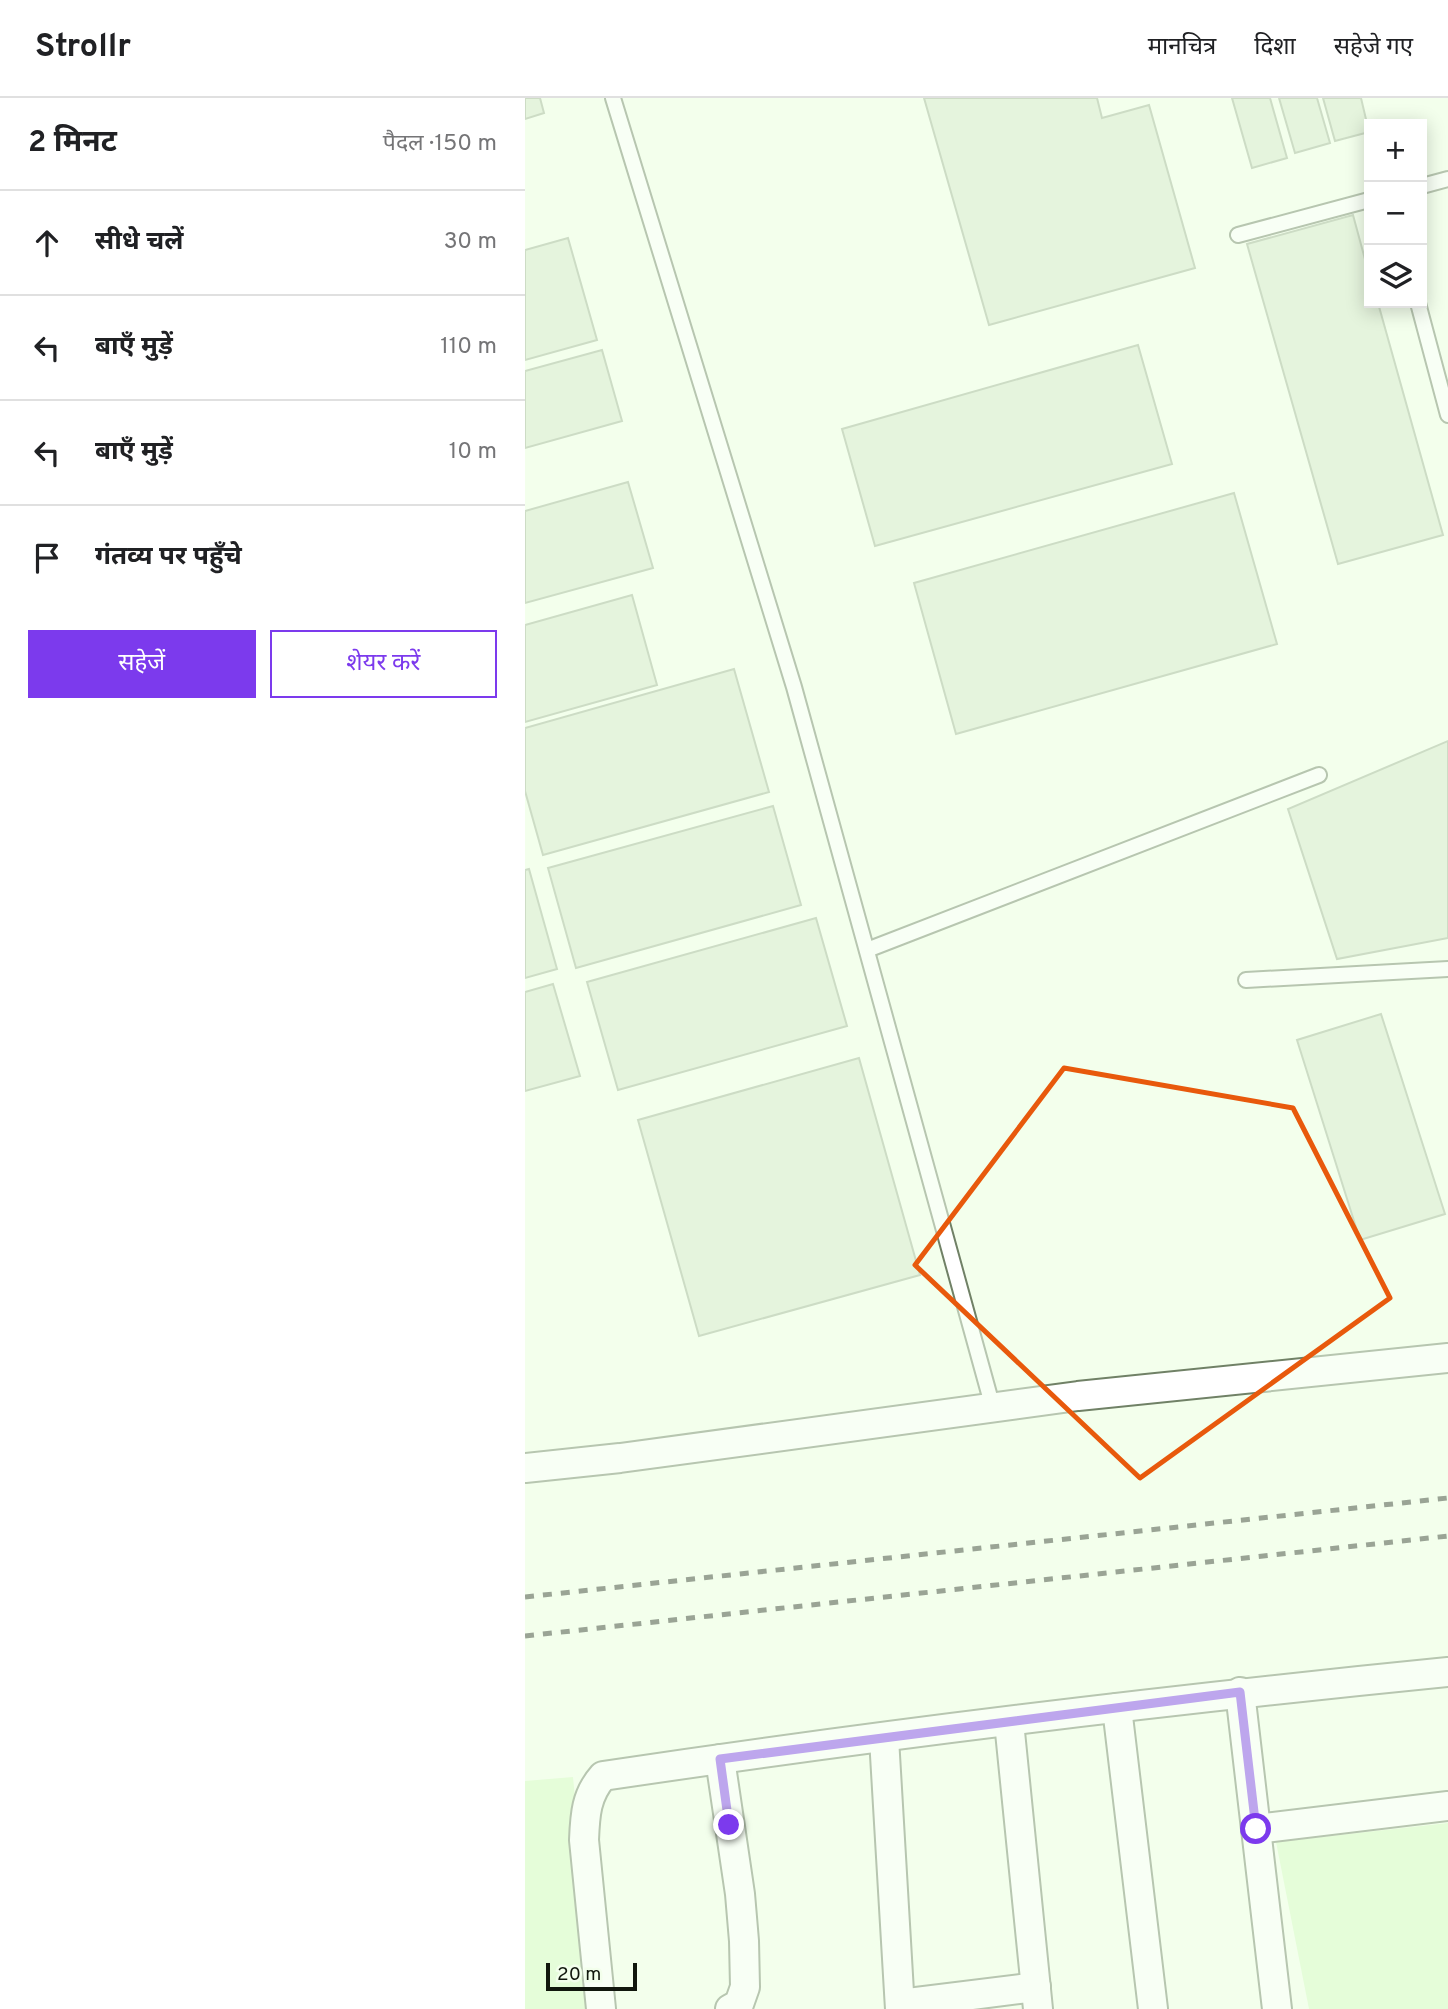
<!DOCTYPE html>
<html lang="hi">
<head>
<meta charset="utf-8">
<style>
	body { margin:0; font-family:Overpass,"Noto Sans Devanagari",sans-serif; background:#f2f2f2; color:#202124 }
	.controls { position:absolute; right:21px; top:21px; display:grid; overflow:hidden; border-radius:0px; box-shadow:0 4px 18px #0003 }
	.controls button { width:63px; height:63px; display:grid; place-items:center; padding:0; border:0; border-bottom:2px solid #e0e0e0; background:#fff; color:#202124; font:35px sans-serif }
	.scale { position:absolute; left:21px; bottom:18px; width:91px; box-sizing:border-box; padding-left:7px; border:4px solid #11170d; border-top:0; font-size:19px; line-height:24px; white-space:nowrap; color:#11170d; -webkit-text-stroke:5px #f3ffec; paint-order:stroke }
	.stop { position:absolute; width:21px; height:21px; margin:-16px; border:5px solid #7c3aed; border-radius:50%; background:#fff }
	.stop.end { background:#7c3aed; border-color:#fff; box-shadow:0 2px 7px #0008 }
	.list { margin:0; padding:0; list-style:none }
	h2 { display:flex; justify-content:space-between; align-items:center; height:91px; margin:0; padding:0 28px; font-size:30px }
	h2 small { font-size:23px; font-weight:400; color:#757577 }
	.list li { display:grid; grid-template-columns:46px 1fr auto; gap:21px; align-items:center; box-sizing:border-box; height:105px; padding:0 28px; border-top:2px solid #e0e0e0 }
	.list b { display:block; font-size:26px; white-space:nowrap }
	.list em { font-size:23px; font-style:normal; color:#757577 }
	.actions { display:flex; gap:14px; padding:21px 28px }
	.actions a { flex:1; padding:16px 0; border:2px solid #7c3aed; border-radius:0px; text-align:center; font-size:24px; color:#7c3aed }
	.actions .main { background:#7c3aed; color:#fff }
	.icon { flex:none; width:38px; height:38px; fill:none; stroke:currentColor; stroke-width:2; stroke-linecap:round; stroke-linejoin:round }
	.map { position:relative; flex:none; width:923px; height:1911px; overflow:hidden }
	header { display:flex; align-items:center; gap:42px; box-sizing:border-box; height:98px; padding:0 35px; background:#fff; border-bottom:2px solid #e0e0e0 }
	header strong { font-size:33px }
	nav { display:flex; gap:38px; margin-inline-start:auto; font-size:24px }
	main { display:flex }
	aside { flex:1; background:#fff }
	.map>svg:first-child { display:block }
</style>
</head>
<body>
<header>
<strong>Strollr</strong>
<nav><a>मानचित्र</a><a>दिशा</a><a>सहेजे गए</a></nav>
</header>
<main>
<aside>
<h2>2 मिनट<small>पैदल · 150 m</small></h2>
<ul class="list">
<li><svg class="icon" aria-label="ahead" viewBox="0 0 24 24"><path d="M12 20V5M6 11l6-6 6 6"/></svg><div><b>सीधे चलें</b></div><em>30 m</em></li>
<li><svg class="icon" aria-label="left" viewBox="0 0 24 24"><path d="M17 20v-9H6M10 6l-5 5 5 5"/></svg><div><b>बाएँ मुड़ें</b></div><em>110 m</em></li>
<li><svg class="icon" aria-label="left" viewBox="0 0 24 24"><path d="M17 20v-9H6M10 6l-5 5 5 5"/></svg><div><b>बाएँ मुड़ें</b></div><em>10 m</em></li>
<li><svg class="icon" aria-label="arrive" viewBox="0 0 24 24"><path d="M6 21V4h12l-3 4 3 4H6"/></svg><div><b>गंतव्य पर पहुँचे</b></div></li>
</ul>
<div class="actions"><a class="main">सहेजें</a><a>शेयर करें</a></div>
</aside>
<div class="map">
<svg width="923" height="1911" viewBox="0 0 923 1911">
	<rect width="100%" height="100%" fill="#f3ffec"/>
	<g fill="#d6fac1">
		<polygon points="48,1679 70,1911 0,1911 0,1683"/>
		<polygon points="923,1725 923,1911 784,1911 751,1744"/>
	</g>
	<g fill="#d4e7ca" stroke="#9fb295" stroke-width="2">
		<polygon points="0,0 15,0 19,15 0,21"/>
		<polygon points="399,0 572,0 577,20 624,7 670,170 464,227"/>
		<polygon points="707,0 745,0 762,60 727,70"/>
		<polygon points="754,0 792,0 805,45 770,55"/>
		<polygon points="798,0 836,0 844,34 810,43"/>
		<polygon points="828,117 844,176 844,205 853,205 918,437 813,466 722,146"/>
		<polygon points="43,140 72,242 0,262 0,152"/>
		<polygon points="613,247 647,366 350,448 317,331"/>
		<polygon points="77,252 97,323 0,350 0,273"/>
		<polygon points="103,384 128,470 0,505 0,413"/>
		<polygon points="709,395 752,546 431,636 389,485"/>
		<polygon points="107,497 132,587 0,624 0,527"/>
		<polygon points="209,571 244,694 18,757 0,693 0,630"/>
		<polygon points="923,643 923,840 812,861 763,711"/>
		<polygon points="248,708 276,807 51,870 23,770"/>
		<polygon points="4,771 32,871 0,880 0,772"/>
		<polygon points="291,820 322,928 93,992 62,884"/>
		<polygon points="28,886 55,978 0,993 0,894"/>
		<polygon points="856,916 920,1116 835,1142 772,942"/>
		<polygon points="334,960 395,1177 174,1238 113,1022"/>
	</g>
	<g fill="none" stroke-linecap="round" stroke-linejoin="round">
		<defs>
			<g id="service">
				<polyline points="88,0 269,589 468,1310"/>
				<polyline points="897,88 923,81"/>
				<polyline points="713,137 844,102"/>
				<polyline points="893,205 923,317"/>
				<polyline points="342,852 794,677"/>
				<polyline points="721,882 923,871"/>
			</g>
			<g id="minor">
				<polyline points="0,1370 95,1360 553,1298 923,1260"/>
				<polyline points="715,1594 752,1911"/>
				<polyline points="592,1610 628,1911"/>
				<polyline points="484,1624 513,1911"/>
				<polyline points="359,1640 375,1911"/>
				<polyline points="195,1661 215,1796 219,1843 220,1889 214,1906 205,1911"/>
				<polyline points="731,1731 923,1708"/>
				<polyline points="375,1906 511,1889"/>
				<path d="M 76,1911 L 59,1742 C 60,1717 61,1697 78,1678 C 359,1636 641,1602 923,1574"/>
			</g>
		</defs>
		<use href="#service" stroke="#708166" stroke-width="18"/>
		<use href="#minor" stroke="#708166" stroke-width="32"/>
		<use href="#service" stroke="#fff" stroke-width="14"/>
		<use href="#minor" stroke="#fff" stroke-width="28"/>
		<g stroke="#30372c" stroke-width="5" stroke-dasharray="9 9" stroke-linecap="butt">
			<polyline points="0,1499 923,1400"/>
			<polyline points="0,1538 923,1438"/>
		</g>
	</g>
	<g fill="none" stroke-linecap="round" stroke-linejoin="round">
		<polyline stroke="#7c3aed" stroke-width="9" points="204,1727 195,1661 715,1594 731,1731"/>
	</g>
	<path d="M0 0H923V1911H0ZM 539,970 L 768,1010 L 865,1200 L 615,1380 L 390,1167 Z" fill="#f3ffec" fill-opacity=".55" fill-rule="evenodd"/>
	<path fill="none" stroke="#e8590c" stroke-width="5" stroke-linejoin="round" d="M 539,970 L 768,1010 L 865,1200 L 615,1380 L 390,1167 Z"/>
</svg>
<div class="controls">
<button>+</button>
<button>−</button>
<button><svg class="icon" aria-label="layers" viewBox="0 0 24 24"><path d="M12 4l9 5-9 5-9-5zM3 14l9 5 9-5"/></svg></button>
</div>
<div class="scale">20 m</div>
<div class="stop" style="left:731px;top:1731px"></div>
<div class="stop end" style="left:204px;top:1727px"></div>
</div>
</main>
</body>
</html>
